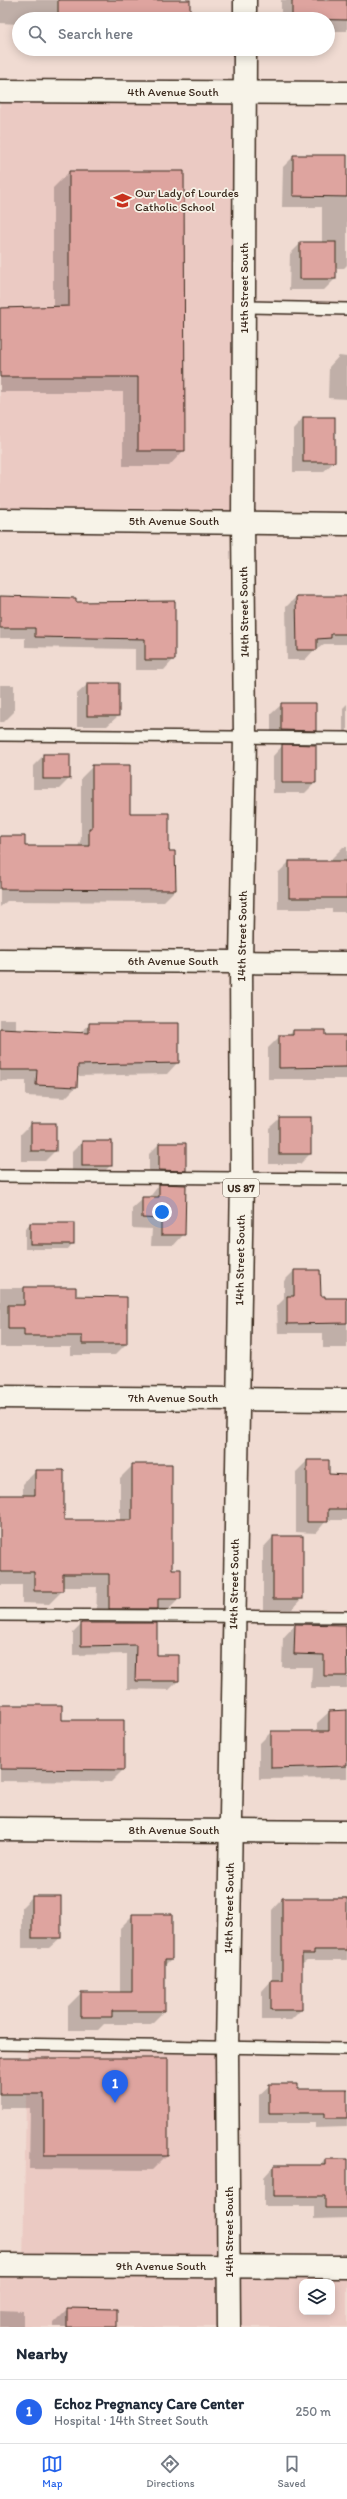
<!DOCTYPE html>
<html lang="en">
<head>
<meta charset="utf-8">
<style>
	body { margin:0; font-family:Itim,sans-serif; background:#f6f6f7; color:#1f2937 }
	.controls { position:absolute; right:12px; bottom:12px; display:grid; overflow:hidden; border-radius:8px; box-shadow:0 2px 10px #0003 }
	.controls button { width:36px; height:36px; display:grid; place-items:center; padding:0; border:0; border-bottom:1px solid #e0e1e3; background:#fff; color:#1f2937; font:20px sans-serif }
	.you { position:absolute; left:162px; top:1212px; width:14px; height:14px; margin:-10px; border:3px solid #fff; border-radius:50%; background:#1a73e8; box-shadow:0 0 0 6px #1a73e833 }
	.badge { display:grid; place-items:center; width:26px; height:26px; border-radius:50%; background:#2563eb; color:#fff; font-size:13px; font-weight:700 }
	.pin { position:absolute; translate:-50% -33px; filter:drop-shadow(0 1px 2px #0008) }
	.pin::after { content:''; position:absolute; top:21px; width:14px; height:12px; background:inherit; clip-path:polygon(0 0,100% 0,50% 100%) }
	.list { margin:0; padding:0; list-style:none }
	h2 { display:flex; justify-content:space-between; align-items:center; height:52px; margin:0; padding:0 16px; font-size:17px }
	h2 small { font-size:13px; font-weight:400; color:#747a83 }
	.list li { display:grid; grid-template-columns:26px 1fr auto; gap:12px; align-items:center; box-sizing:border-box; height:64px; padding:0 16px; border-top:1px solid #e0e1e3 }
	.list b { display:block; font-size:15px; white-space:nowrap }
	.list p { margin:0; font-size:13px; white-space:nowrap; color:#747a83 }
	.list em { font-size:13px; font-style:normal; color:#747a83 }
	.icon { flex:none; width:22px; height:22px; fill:none; stroke:currentColor; stroke-width:2; stroke-linecap:round; stroke-linejoin:round }
	.map { position:relative; flex:none; width:347px; height:2327px; overflow:hidden }
	.search { position:absolute; background:#fff; box-shadow:0 2px 10px #0003; left:12px; right:12px; top:12px; height:44px; display:flex; align-items:center; gap:10px; box-sizing:border-box; padding:0 14px; border-radius:22px; color:#747a83; font-size:15px }
	.sheet { height:116px; background:#fff }
	nav { display:flex; justify-content:space-around; align-items:center; box-sizing:border-box; height:56px; border-top:1px solid #e0e1e3; background:#fff; font-size:11px; color:#747a83 }
	nav a { display:grid; justify-items:center; gap:2px }
	nav .on { color:#2563eb }
	.map>svg:first-child { display:block }
</style>
</head>
<body>
<div class="map">
<svg width="347" height="2327" viewBox="0 0 347 2327">
	<rect width="100%" height="100%" fill="#f0dbd2"/>
	<filter id="ink" filterUnits="userSpaceOnUse"><feTurbulence type="fractalNoise" baseFrequency=".025" numOctaves="2"/><feDisplacementMap in="SourceGraphic" scale="8" xChannelSelector="R" yChannelSelector="G"/><feConvolveMatrix kernelMatrix="1 2 1 2 8 2 1 2 1" color-interpolation-filters="sRGB"/></filter>
	<g filter="url(#ink)">
		<g fill="#ebcac3" fill-rule="evenodd">
			<polygon points="0,91 245,93 243,522 0,520"/>
			<path d="M 27,2045 L 227,2049 L 229,2266 L 347,2267 L 347,2327 L 0,2327 L 0,2265 L 23,2265 ZM 302,2282 L 332,2282 L 332,2312 L 302,2312 Z"/>
		</g>
		<g fill="#0003">
			<polygon points="0,0 189,0 189,19 19,19 19,24 0,23"/>
			<polygon points="281,0 347,0 347,31 328,31 328,19 281,19"/>
			<polygon points="294,156 347,156 347,265 344,268 335,268 335,279 324,290 289,290 290,254 301,243 322,243 322,207 282,207 283,167"/>
			<polygon points="69,172 184,450 169,466 123,466 123,392 0,392 0,308 53,307 53,188"/>
			<polygon points="339,356 347,357 347,399 328,398 329,367"/>
			<polygon points="303,418 334,462 323,472 293,472 293,429"/>
			<polygon points="296,597 347,597 347,644 324,644 319,648 315,649 305,660 287,660 286,607"/>
			<polygon points="0,598 75,604 174,602 174,659 164,670 135,670 135,649 25,647 25,638 0,638"/>
			<polygon points="88,684 118,684 118,716 107,726 77,726 77,694"/>
			<polygon points="0,685 14,685 14,712 4,722 0,722"/>
			<polygon points="282,704 315,730 305,741 271,740 271,714"/>
			<polygon points="347,704 347,743 343,743 343,708"/>
			<polygon points="283,745 315,783 305,793 273,793 273,756"/>
			<polygon points="44,755 69,779 59,789 33,789 33,766"/>
			<polygon points="93,766 128,814 168,852 175,890 163,902 7,901 0,907 0,790 0,837 24,847 78,847 81,839 81,778"/>
			<polygon points="343,847 347,847 347,912 332,912 332,909 278,909 278,873 289,862 332,862 332,858"/>
			<polygon points="0,1019 16,1019 16,1031 80,1033 90,1024 178,1062 167,1074 77,1076 76,1087 65,1098 26,1096 26,1081 0,1081"/>
			<polygon points="293,1031 324,1036 347,1036 347,1079 268,1079 268,1048 280,1036 288,1036"/>
			<polygon points="280,1118 310,1154 300,1164 269,1164 269,1128"/>
			<polygon points="31,1124 55,1151 45,1161 21,1161 21,1134"/>
			<polygon points="82,1142 111,1165 100,1176 72,1176 72,1152"/>
			<polygon points="159,1144 185,1170 174,1180 149,1180 149,1154"/>
			<polygon points="159,1185 184,1234 174,1245 151,1245 152,1229 132,1228 132,1208 143,1198 149,1198"/>
			<polygon points="31,1224 73,1243 68,1249 25,1249 25,1229"/>
			<polygon points="294,1271 324,1299 347,1300 347,1348 323,1348 323,1333 278,1333 277,1306 284,1299 284,1281"/>
			<polygon points="0,1288 75,1288 75,1297 126,1344 115,1355 71,1355 71,1347 0,1347"/>
			<polygon points="307,1461 328,1475 347,1476 347,1520 327,1520 316,1533 296,1532 296,1472"/>
			<polygon points="133,1465 180,1598 167,1611 154,1611 144,1621 96,1621 97,1587 62,1587 62,1591 49,1604 22,1603 22,1585 0,1585 0,1496 23,1496 23,1484 36,1471 63,1521 120,1521 120,1478"/>
			<polygon points="273,1537 302,1598 292,1609 263,1609 263,1548"/>
			<polygon points="82,1624 156,1624 156,1656 178,1681 169,1690 127,1689 127,1654 73,1655 73,1633"/>
			<polygon points="295,1625 347,1643 347,1688 311,1688 312,1667 282,1667 283,1638"/>
			<polygon points="0,1706 61,1721 123,1770 111,1782 0,1781"/>
			<polygon points="347,1711 347,1778 259,1779 259,1744 271,1732 317,1732 317,1723 329,1712"/>
			<polygon points="32,1897 60,1938 49,1948 22,1948 22,1907"/>
			<polygon points="347,1897 347,1960 307,1960 301,1964 301,2010 291,2020 262,2020 262,1991 272,1980 272,1910 282,1899"/>
			<polygon points="133,1915 171,1959 164,1966 164,2011 151,2024 104,2024 98,2030 68,2030 68,2006 81,1993 120,1993 120,1928"/>
			<polygon points="0,2058 167,2155 152,2170 29,2169 30,2108 0,2108"/>
			<polygon points="270,2085 297,2090 347,2090 347,2127 315,2128 315,2123 259,2123 259,2095"/>
			<polygon points="347,2159 347,2218 314,2219 314,2206 264,2206 264,2177 274,2166 319,2166 325,2160"/>
			<polygon points="0,2310 23,2311 23,2327 0,2327"/>
			<polygon points="67,2310 116,2327 54,2327 54,2323"/>
		</g>
		<g fill="#dea49f" stroke="#3b2a1e">
			<rect x="58" y="0" width="132" height="19"/>
			<polygon points="292,0 347,0 347,20 292,19"/>
			<polygon points="293,155 347,155 347,197 293,196"/>
			<polygon points="69,171 184,171 185,451 138,451 138,377 0,377 0,308 69,306"/>
			<rect x="300" y="242" width="36" height="37"/>
			<rect x="303" y="417" width="32" height="45"/>
			<polygon points="0,596 76,598 76,602 175,601 175,660 145,660 145,639 35,637 35,628 0,628"/>
			<polygon points="296,596 347,596 347,634 331,634 331,638 317,639 317,650 297,650"/>
			<rect x="87" y="683" width="32" height="33"/>
			<polygon points="281,703 316,703 316,731 281,730"/>
			<polygon points="282,744 316,745 316,783 282,783"/>
			<rect x="43" y="754" width="27" height="25"/>
			<polygon points="92,765 130,765 130,813 169,813 169,851 175,851 176,890 0,889 0,836 25,836 25,846 89,846 89,828 92,828"/>
			<rect x="289" y="861" width="58" height="37"/>
			<polygon points="89,1023 179,1023 179,1063 78,1065 77,1087 36,1085 37,1070 0,1070 0,1029 89,1033"/>
			<polygon points="293,1030 325,1030 325,1035 347,1035 347,1067 279,1068 279,1035 293,1035"/>
			<rect x="279" y="1117" width="32" height="37"/>
			<rect x="31" y="1123" width="25" height="28"/>
			<rect x="82" y="1141" width="30" height="25"/>
			<polygon points="159,1143 186,1143 186,1171 159,1170"/>
			<polygon points="159,1184 186,1185 185,1235 161,1235 161,1219 142,1218 142,1197 159,1197"/>
			<rect x="30" y="1223" width="44" height="21"/>
			<polygon points="294,1270 320,1270 321,1296 325,1296 325,1298 347,1298 347,1323 287,1324 287,1296 294,1296"/>
			<polygon points="24,1287 76,1287 76,1296 127,1297 127,1344 82,1344 82,1336 24,1336 24,1329 8,1329 8,1305 24,1305"/>
			<polygon points="307,1460 329,1460 329,1474 347,1475 347,1509 328,1509 328,1522 307,1522"/>
			<polygon points="132,1464 172,1464 172,1569 181,1569 181,1599 158,1599 158,1609 109,1609 109,1574 63,1574 63,1591 34,1591 34,1572 0,1572 0,1495 35,1495 35,1470 64,1470 64,1520 132,1520"/>
			<rect x="273" y="1536" width="30" height="63"/>
			<polygon points="81,1623 157,1623 157,1655 179,1655 179,1681 135,1681 136,1645 81,1646"/>
			<polygon points="295,1624 346,1625 347,1676 324,1676 324,1655 294,1654"/>
			<polygon points="0,1705 62,1705 62,1720 124,1720 124,1770 0,1769"/>
			<polygon points="347,1710 347,1766 271,1768 271,1731 329,1731 329,1711"/>
			<rect x="32" y="1896" width="29" height="42"/>
			<polygon points="282,1898 347,1898 347,1950 314,1950 314,1954 302,1954 302,2010 271,2010 271,1980 282,1980"/>
			<polygon points="132,1914 172,1914 172,1959 165,1959 165,2011 112,2011 112,2017 81,2017 81,1992 132,1992"/>
			<polygon points="0,2058 168,2058 168,2155 44,2155 44,2094 0,2094"/>
			<polygon points="269,2084 298,2084 298,2089 347,2089 347,2118 325,2118 325,2113 269,2113"/>
			<polygon points="325,2159 347,2159 347,2208 325,2208 325,2196 274,2196 274,2165 325,2165"/>
			<polygon points="67,2308 117,2309 117,2327 67,2327"/>
		</g>
		<g fill="none" stroke-linecap="round" stroke-linejoin="round">
			<defs>
				<g id="service">
					<polyline points="244,307 347,309"/>
					<polyline points="0,735 347,738"/>
					<polyline points="0,1176 347,1179"/>
					<polyline points="0,1615 347,1617"/>
					<polyline points="0,2044 347,2049"/>
				</g>
				<g id="minor">
					<polyline points="0,91 347,93"/>
					<polyline points="0,520 347,524"/>
					<polyline points="0,960 347,963"/>
					<polyline points="0,1397 347,1400"/>
					<polyline points="0,1829 347,1832"/>
					<polyline points="0,2265 347,2267"/>
				</g>
				<g id="primary">
					<polyline points="245,0 245,19"/>
					<polyline points="229,2327 227,2049 242,1179 241,962 245,737 243,522 245,49"/>
				</g>
			</defs>
			<use href="#service" stroke="#3b2a1e" stroke-width="14"/>
			<use href="#minor" stroke="#3b2a1e" stroke-width="25"/>
			<use href="#primary" stroke="#3b2a1e" stroke-width="25"/>
			<use href="#service" stroke="#f7f3e8" stroke-width="11"/>
			<use href="#minor" stroke="#f7f3e8" stroke-width="22"/>
			<use href="#primary" stroke="#f7f3e8" stroke-width="22"/>
		</g>
	</g>
	<defs>
		<symbol id="school-bare" viewBox="-9 -9 18 18"><path d="M0-5L7-2L0 1L-7-2ZM-4 1L0 2.5L4 1V4Q0 6-4 4Z" fill="#c8321e" stroke="#f7f3e8" stroke-width="2.5" paint-order="stroke"/></symbol>
	</defs>
	<g fill-rule="evenodd">
		<use href="#school-bare" x="110" y="188" width="25" height="25"/>
	</g>
	<g text-anchor="middle" dominant-baseline="central" stroke-width="3.5" stroke-linejoin="round" paint-order="stroke">
		<rect fill="#f7f3e8" stroke="#73665b" stroke-width="1" x="223" y="1179" width="36" height="18" rx="3"/>
		<g font-size="11" font-weight="bold" fill="#3b2a1e">
			<text x="241" y="1188">US 87</text>
		</g>
		<g font-size="12" fill="#3b2a1e" stroke="#f7f3e8">
			<text x="173" y="92">4th Avenue South</text>
			<text transform="translate(244 288) rotate(-90)">14th Street South</text>
			<text x="174" y="521">5th Avenue South</text>
			<text transform="translate(244 612) rotate(-91)">14th Street South</text>
			<text transform="translate(242 936) rotate(-89)">14th Street South</text>
			<text x="173" y="961">6th Avenue South</text>
			<text transform="translate(240 1260) rotate(-89)">14th Street South</text>
			<text x="173" y="1398">7th Avenue South</text>
			<text transform="translate(234 1584) rotate(-89)">14th Street South</text>
			<text x="174" y="1830">8th Avenue South</text>
			<text transform="translate(229 1908) rotate(-89)">14th Street South</text>
			<text transform="translate(229 2232) rotate(-90)">14th Street South</text>
			<text x="161" y="2266">9th Avenue South</text>
		</g>
		<g font-size="12" fill="#3b2a1e" stroke="#f7f3e8" text-anchor="start">
			<text x="135" y="193">Our Lady of Lourdes<tspan x="135" dy="14">Catholic School</tspan></text>
		</g>
	</g>
</svg>
<div class="controls">
<button><svg class="icon" aria-label="layers" viewBox="0 0 24 24"><path d="M12 4l9 5-9 5-9-5zM3 14l9 5 9-5"/></svg></button>
</div>
<div class="you"></div>
<div class="pin badge" style="left:115px;top:2103px">1</div>
<div class="search"><svg class="icon" aria-label="search" viewBox="0 0 24 24"><circle cx="10" cy="10" r="6"/><path d="M15 15l6 6"/></svg>Search here</div>
</div>
<section class="sheet">
<h2>Nearby<small></small></h2>
<ul class="list">
<li><span class="badge">1</span><div><b>Echoz Pregnancy Care Center</b><p>Hospital · 14th Street South</p></div><em>250 m</em></li>
</ul>
</section>
<nav>
<a class="on"><svg class="icon" aria-label="map" viewBox="0 0 24 24"><path d="M3 6l6-2 6 2 6-2v14l-6 2-6-2-6 2zM9 4v14M15 6v14"/></svg>Map</a>
<a><svg class="icon" aria-label="directions" viewBox="0 0 24 24"><path d="M12 3l9 9-9 9-9-9zM9 14v-3h6M13 9l2 2-2 2"/></svg>Directions</a>
<a><svg class="icon" aria-label="saved" viewBox="0 0 24 24"><path d="M7 4h10v16l-5-4-5 4z"/></svg>Saved</a>
</nav>
</body>
</html>
